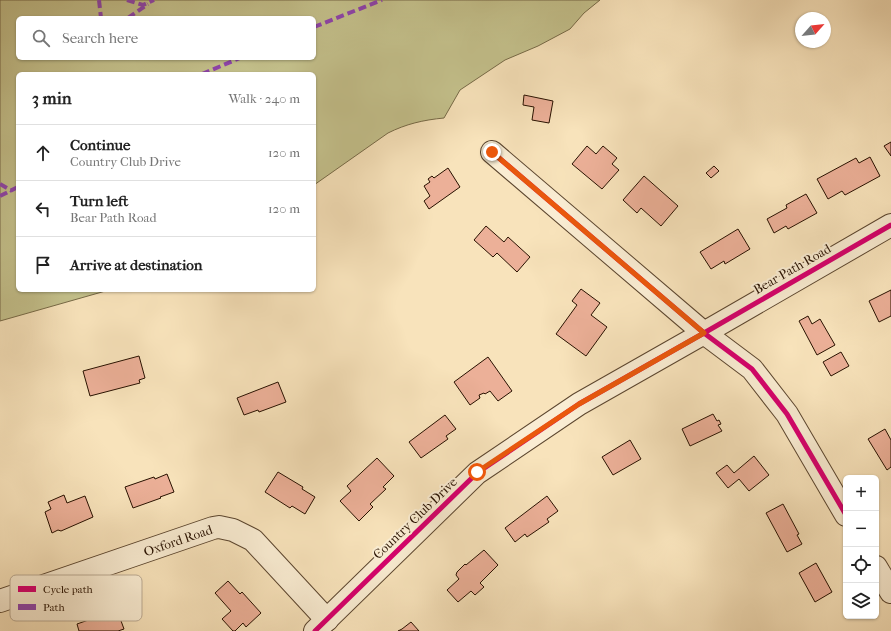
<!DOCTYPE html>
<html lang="en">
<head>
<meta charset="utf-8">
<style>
	body { margin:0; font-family:"IM FELL French Canon",serif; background:#f6f6f6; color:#222 }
	.controls { position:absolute; right:12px; bottom:12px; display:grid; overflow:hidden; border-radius:6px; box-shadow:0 1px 3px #0004 }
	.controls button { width:36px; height:36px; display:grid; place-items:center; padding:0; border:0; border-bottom:1px solid #e0e0e0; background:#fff; color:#222; font:20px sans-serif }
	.compass { position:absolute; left:795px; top:12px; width:36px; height:36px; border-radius:50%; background:#fff; box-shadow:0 1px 3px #0004; rotate:63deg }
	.stop { position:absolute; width:12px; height:12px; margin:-9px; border:3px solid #ea580c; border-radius:50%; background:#fff }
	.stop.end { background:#ea580c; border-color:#fff; box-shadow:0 1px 4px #0008 }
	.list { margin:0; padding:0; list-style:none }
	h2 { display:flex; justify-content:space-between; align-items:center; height:52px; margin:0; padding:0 16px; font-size:17px }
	h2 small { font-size:13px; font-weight:400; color:#767676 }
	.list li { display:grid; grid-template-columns:26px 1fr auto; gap:12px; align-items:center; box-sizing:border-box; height:56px; padding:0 16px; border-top:1px solid #e0e0e0 }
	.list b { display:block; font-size:15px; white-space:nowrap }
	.list p { margin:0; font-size:13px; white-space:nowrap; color:#767676 }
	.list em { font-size:13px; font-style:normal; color:#767676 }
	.icon { flex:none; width:22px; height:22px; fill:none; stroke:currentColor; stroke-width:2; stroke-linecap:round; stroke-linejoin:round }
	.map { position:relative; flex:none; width:891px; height:631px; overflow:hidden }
	.search { position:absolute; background:#fff; box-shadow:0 1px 3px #0004; left:16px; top:16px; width:300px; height:44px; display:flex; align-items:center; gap:10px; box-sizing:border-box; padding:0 14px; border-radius:6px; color:#767676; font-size:15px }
	.panel { position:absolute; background:#fff; box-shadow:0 1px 3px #0004; left:16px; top:72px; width:300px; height:220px; border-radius:6px }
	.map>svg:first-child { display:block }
</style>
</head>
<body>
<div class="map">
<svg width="891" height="631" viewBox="0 0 891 631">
	<rect width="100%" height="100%" fill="#f8e3bb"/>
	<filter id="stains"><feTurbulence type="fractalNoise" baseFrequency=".005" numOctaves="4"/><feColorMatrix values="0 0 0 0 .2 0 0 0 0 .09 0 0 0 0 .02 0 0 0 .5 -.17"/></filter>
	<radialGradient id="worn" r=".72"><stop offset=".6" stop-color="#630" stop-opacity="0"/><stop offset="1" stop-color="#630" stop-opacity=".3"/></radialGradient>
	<path fill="#c4c18c" stroke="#766946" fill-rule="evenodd" d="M 0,0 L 600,0 L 584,13 L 570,29 L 538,46 L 505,60 L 460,90 L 444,118 C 423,120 406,124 388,133 L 314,185 L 314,74 L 18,74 L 18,290 L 109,290 L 0,321 ZM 18,18 L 314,18 L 314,58 L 18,58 Z"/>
	<g fill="#ecb098" stroke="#281100">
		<polygon points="524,95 553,101 549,123 532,120 534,107 523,105"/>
		<polygon points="891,142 891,156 884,146"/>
		<polygon points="587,146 596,154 603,146 617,158 612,164 619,170 602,189 572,164"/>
		<polygon points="870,157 880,176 845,195 842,191 828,199 817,179 856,158 859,163"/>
		<polygon points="714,166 719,171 711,178 706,173"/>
		<polygon points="448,168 460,187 429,209 424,201 430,196 424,186 430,182 428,179 432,176 434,178"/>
		<polygon points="644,176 678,206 661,226 641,208 637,213 623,200"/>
		<polygon points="806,194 817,213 788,229 786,226 774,233 767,219 787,208 786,205"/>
		<polygon points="486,226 504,242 508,237 530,257 517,272 497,253 493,257 474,240"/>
		<polygon points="738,229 750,249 725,264 724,261 711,269 700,252"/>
		<polygon points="581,289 600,303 591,315 607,327 586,356 556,334 577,305 572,301"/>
		<polygon points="891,290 891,316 879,322 869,301"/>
		<polygon points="808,316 812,324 820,319 835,345 817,355 799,321"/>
		<polygon points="841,352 849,366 831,376 823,362"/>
		<polygon points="139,356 145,378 139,380 140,383 90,396 83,371"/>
		<polygon points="488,357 512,391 498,401 490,391 485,394 484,393 479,395 480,398 470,405 454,382"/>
		<polygon points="278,382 286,402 259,412 258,410 244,415 237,398"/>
		<polygon points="713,414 717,421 719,420 721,424 718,425 722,431 690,446 682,429"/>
		<polygon points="445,415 456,429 446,436 448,439 421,458 409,442"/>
		<polygon points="885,429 891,440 891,467 887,470 868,439"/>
		<polygon points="630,440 641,459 613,475 602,457"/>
		<polygon points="754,456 769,475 749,491 739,479 728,488 716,473 727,465 734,473"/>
		<polygon points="377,458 394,476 383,487 386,489 370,504 373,507 359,521 340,501 351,491 347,486"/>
		<polygon points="278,472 303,487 302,489 315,497 305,514 292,506 290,508 265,492"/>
		<polygon points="167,474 174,492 160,497 161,498 133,508 125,487 154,477 155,479"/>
		<polygon points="64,495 67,503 85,496 93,517 61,531 58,530 52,533 45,512 51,509 48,502"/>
		<polygon points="547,496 558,511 547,519 549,522 527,537 525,534 515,542 505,528"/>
		<polygon points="783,504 799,534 797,535 802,544 787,552 766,513"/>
		<polygon points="484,550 498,565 480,583 484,587 475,595 471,591 458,602 447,590 459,579 456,575 457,572 465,564 466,565"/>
		<polygon points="816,563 832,592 815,602 799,573"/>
		<polygon points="228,581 240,594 242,592 261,613 246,627 243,623 235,631 233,631 222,619 231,611 215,593"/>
		<polygon points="117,610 124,629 118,631 79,631 77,624"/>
		<polygon points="411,622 419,631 398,631 402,629"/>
	</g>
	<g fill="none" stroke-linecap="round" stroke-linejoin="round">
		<defs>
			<g id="minor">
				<polyline points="492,152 704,333 891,225"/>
				<polyline points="876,567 891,592"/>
				<path id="s1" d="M 0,601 L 213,528 L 219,527 L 233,530 L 253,540 L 327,620"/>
				<polyline points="315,631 477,473 579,404 704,333 752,369 787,414 846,515"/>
			</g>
		</defs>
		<use href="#minor" stroke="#5c462f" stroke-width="24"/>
		<use href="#minor" stroke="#faedd3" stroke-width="22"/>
		<g stroke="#8e44ad" stroke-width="4" stroke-dasharray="8 4" stroke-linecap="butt">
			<polyline points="99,0 101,18"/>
			<polyline points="127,0 143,5 154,0"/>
			<polyline points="128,18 148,4"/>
			<polyline points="314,27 382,0"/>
			<polyline points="202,74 240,58"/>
			<polyline points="0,184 12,191"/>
			<polyline points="0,196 18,187"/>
		</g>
		<defs>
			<g id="cycleway">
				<polyline points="492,152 704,333 891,225"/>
				<polyline points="315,631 477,473 579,404 704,333 752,369 787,414 846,515"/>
			</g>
		</defs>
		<use href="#cycleway" stroke="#faedd3" stroke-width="8"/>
		<use href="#cycleway" stroke="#d6006c" stroke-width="5"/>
	</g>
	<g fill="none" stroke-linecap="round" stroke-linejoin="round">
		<polyline stroke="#ea580c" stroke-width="5" points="477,472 579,404 704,333 492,152"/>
	</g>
	<g text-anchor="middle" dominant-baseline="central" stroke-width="4" stroke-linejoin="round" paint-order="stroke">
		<g font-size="13" fill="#281100" stroke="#faedd3">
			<text transform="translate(792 269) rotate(-30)">Bear Path Road</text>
			<text transform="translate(415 518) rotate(-44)">Country Club Drive</text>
			<text stroke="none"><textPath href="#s1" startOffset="188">Oxford Road</textPath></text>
		</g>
	</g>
	<rect x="10" y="575" width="132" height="46" rx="6" fill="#faedd3" stroke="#bbab94" stroke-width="1"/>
	<rect x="18" y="586" width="18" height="6" fill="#d6006c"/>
	<rect x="18" y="604" width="18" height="6" fill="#8e44ad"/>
	<g font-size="11" fill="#281100">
		<text x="43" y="593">Cycle path</text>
		<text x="43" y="611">Path</text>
	</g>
	<rect width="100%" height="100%" filter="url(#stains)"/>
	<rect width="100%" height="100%" fill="url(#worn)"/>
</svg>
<div class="controls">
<button>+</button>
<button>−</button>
<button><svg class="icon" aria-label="locate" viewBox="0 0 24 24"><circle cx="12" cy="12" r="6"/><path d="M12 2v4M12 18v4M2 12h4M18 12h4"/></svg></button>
<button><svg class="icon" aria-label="layers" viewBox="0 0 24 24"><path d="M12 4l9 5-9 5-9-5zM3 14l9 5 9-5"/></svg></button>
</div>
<svg class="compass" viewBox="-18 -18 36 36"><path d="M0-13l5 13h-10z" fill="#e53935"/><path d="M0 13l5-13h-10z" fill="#767676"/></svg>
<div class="stop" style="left:477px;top:472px"></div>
<div class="stop end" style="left:492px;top:152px"></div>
<div class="search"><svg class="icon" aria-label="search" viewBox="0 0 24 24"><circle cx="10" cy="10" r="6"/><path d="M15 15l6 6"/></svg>Search here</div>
<section class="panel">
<h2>3 min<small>Walk · 240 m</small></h2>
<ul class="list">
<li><svg class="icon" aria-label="ahead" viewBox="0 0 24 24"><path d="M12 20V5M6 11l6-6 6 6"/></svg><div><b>Continue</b><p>Country Club Drive</p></div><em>120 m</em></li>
<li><svg class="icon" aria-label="left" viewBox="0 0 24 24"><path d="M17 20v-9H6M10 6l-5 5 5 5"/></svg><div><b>Turn left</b><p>Bear Path Road</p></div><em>120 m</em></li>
<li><svg class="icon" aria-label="arrive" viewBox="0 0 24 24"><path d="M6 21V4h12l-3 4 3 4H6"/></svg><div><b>Arrive at destination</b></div></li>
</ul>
</section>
</div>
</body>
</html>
